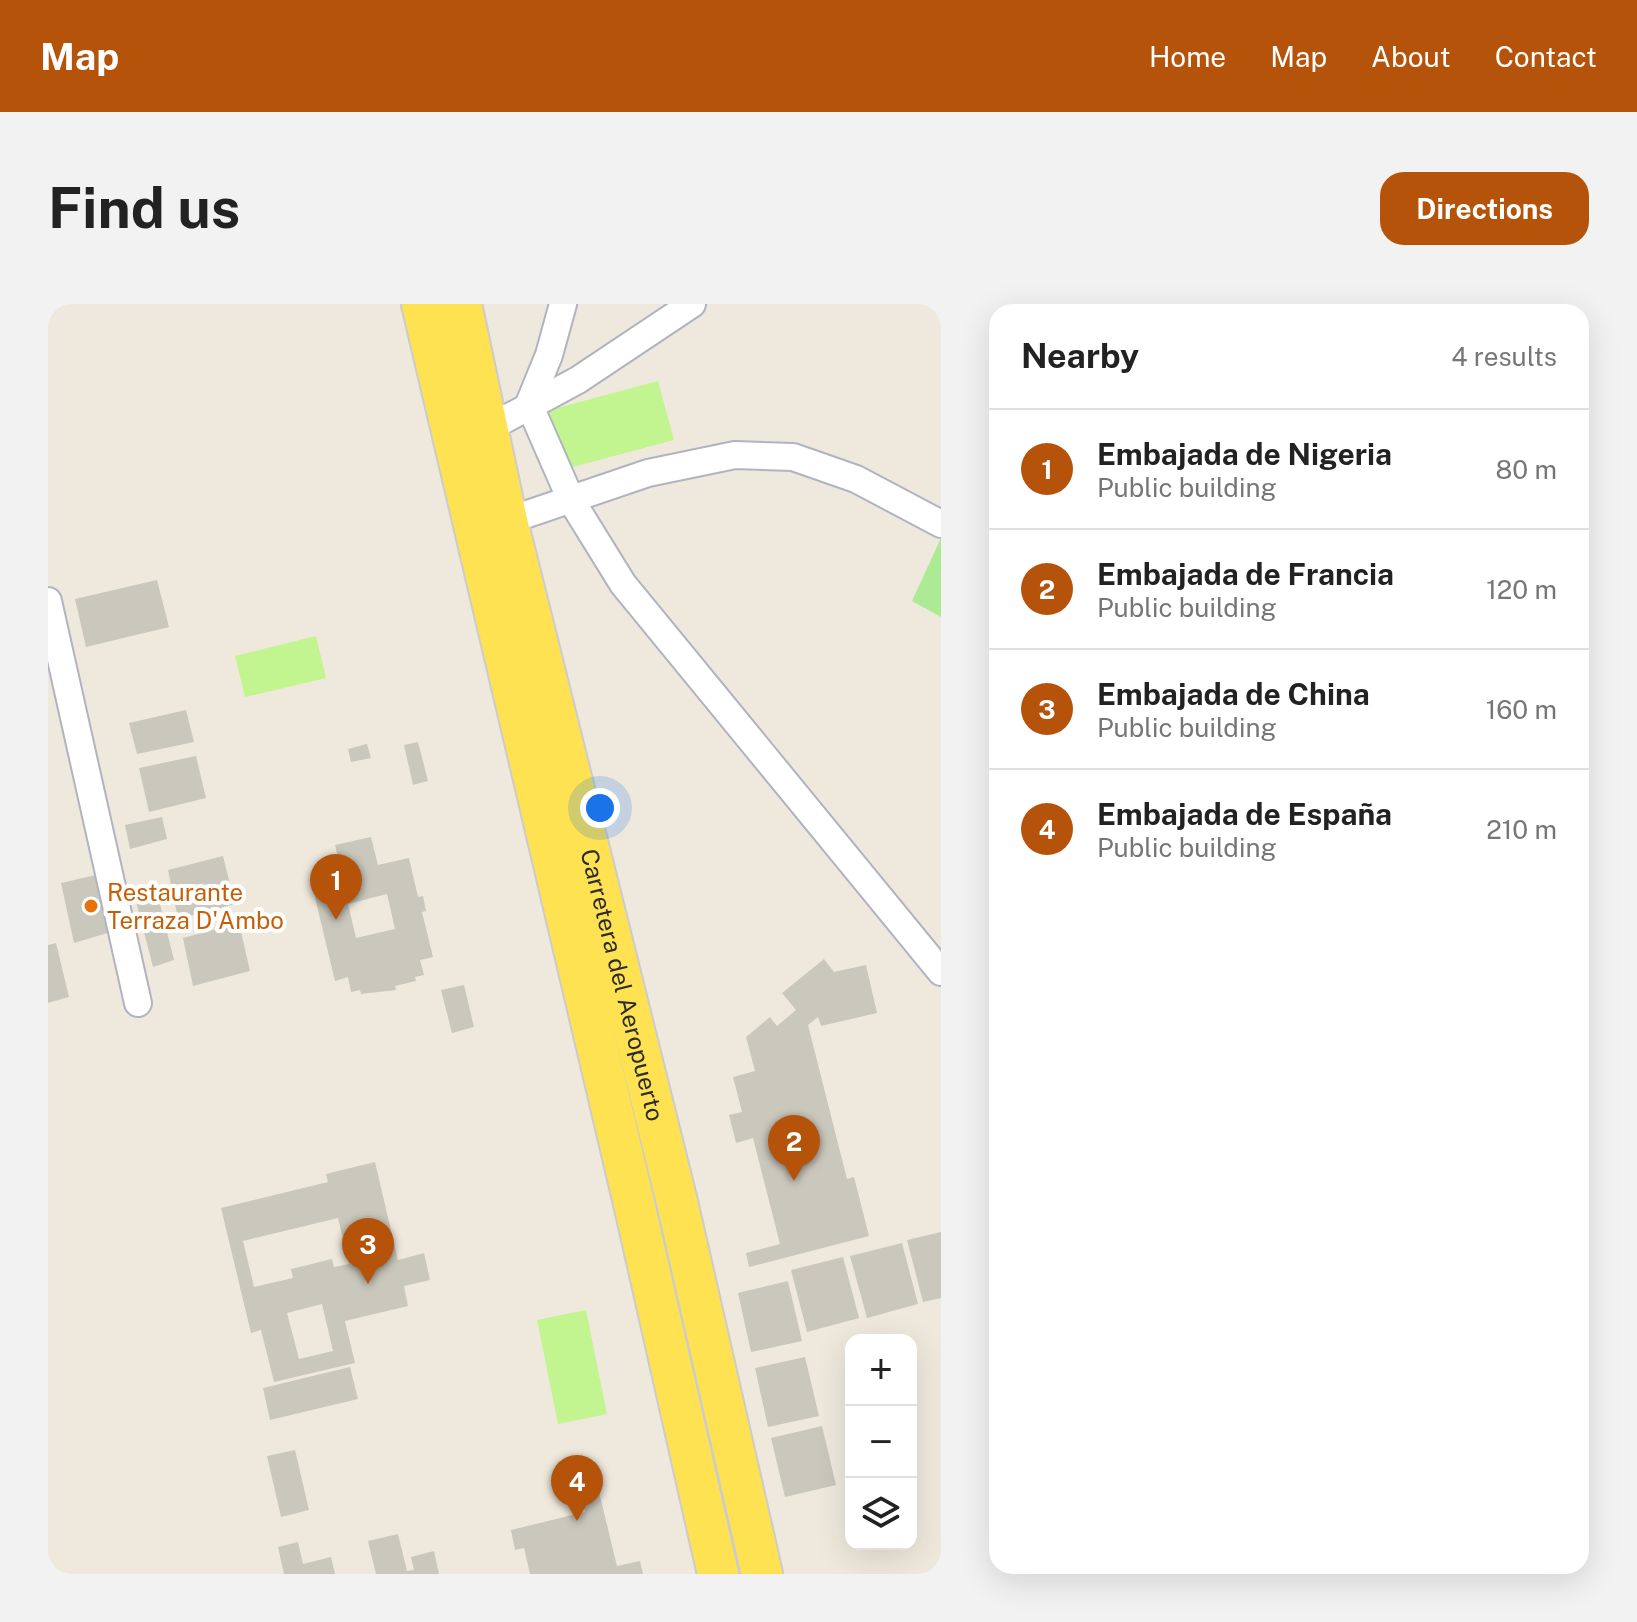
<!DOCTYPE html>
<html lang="en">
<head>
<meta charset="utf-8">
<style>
	body { margin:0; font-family:"Public Sans",sans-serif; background:#f2f2f2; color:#222 }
	.controls { position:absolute; right:24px; bottom:24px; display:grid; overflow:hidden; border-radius:16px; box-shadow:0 8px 32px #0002 }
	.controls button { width:72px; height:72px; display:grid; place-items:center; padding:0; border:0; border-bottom:2px solid #e0e0e0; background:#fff; color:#222; font:40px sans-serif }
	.you { position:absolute; left:552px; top:504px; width:28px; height:28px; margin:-20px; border:6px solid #fff; border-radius:50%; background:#1a73e8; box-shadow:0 0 0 12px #1a73e833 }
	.badge { display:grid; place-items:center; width:52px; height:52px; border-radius:50%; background:#b45309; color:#fff; font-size:26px; font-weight:700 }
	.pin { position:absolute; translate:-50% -66px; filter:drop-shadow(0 2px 4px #0008) }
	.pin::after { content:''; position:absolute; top:42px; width:28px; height:24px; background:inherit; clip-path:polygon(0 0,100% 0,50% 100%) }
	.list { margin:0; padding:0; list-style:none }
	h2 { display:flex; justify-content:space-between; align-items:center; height:104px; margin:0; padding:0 32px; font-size:34px }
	h2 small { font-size:26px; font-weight:400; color:#767676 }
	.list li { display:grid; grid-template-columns:52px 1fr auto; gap:24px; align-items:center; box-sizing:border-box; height:120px; padding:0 32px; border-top:2px solid #e0e0e0 }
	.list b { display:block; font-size:30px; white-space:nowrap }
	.list p { margin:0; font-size:26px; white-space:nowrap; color:#767676 }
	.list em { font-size:26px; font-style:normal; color:#767676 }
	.icon { flex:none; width:44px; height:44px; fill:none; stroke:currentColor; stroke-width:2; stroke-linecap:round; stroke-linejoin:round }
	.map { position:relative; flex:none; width:893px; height:1270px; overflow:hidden; border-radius:24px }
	header { display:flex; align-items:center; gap:48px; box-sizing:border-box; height:112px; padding:0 40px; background:#b45309; color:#fff }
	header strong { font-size:38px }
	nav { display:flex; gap:44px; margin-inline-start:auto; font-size:28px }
	.intro { display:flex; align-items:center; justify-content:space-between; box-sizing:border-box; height:192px; padding:0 48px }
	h1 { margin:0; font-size:56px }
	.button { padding:20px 36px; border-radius:24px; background:#b45309; color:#fff; font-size:28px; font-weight:700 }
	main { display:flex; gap:48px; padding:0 48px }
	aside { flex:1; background:#fff; border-radius:24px; box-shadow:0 8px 32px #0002 }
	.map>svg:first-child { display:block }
</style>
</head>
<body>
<header>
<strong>Map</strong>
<nav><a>Home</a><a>Map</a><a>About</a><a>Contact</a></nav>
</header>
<div class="intro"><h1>Find us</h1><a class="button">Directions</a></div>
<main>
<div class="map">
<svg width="893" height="1270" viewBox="0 0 893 1270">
	<rect width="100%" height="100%" fill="#efe9dd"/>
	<polygon fill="#aceb94" points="893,234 893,313 864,297"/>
	<g fill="#c2f48f">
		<polygon points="610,77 626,136 506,168 490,109"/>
		<polygon points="268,332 278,374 197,393 187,352"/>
		<polygon points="538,1006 559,1110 510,1120 489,1016"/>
	</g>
	<g fill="#cac7bc" fill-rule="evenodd">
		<polygon points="109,276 121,323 38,343 27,295"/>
		<polygon points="138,406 146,438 89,450 81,419"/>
		<polygon points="370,438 380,477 365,481 356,441"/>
		<polygon points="319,440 323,454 303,458 300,445"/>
		<polygon points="148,452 158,494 101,508 91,464"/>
		<polygon points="114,513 119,535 82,545 77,521"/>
		<path d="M 323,533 L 330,561 L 361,554 L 370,593 L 375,592 L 378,607 L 374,608 L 385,653 L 372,656 L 376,671 L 367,673 L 368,677 L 347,682 L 348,686 L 313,690 L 312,686 L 303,688 L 300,673 L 287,677 L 263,577 L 294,570 L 287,541 ZM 339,590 L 347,625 L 308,634 L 300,600 Z"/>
		<polygon points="175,552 187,600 130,615 120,566"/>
		<polygon points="61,568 73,625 26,639 13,579"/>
		<polygon points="108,584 126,656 105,663 86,589"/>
		<polygon points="191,619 202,667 145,682 135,634"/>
		<polygon points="8,639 21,693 0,699 0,641"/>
		<polygon points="776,655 786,668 818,661 829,709 773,722 770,713 760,721 799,875 806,873 821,932 701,963 698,949 732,940 705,834 688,839 681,811 694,808 685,773 707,767 698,733 722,713 729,722 748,706 734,689"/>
		<polygon points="416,681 426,723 404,729 393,686"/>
		<path d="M 327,858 L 350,956 L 376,949 L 382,976 L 356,982 L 360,1002 L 297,1017 L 307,1059 L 226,1078 L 213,1026 L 203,1029 L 173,904 L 280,878 L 278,870 ZM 290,914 L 301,960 L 286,963 L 284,955 L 243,965 L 245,974 L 206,983 L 195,937 ZM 274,1000 L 285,1047 L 251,1055 L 239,1009 Z"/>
		<polygon points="893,928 893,994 875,998 859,936"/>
		<polygon points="854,939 870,1000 819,1014 802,952"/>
		<polygon points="795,953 811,1014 759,1028 743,966"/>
		<polygon points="740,977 754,1037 703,1048 690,989"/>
		<polygon points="757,1053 771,1112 720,1123 707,1064"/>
		<polygon points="302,1063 310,1095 222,1116 215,1084"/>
		<polygon points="774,1122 788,1181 737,1193 723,1134"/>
		<polygon points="247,1146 261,1206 233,1213 219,1152"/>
		<polygon points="544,1159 569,1262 592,1257 595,1270 482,1270 476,1244 467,1246 463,1226 537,1208 526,1164"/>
		<polygon points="350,1230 359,1267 366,1266 363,1253 386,1247 391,1270 328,1270 320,1237"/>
		<polygon points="250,1238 255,1260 283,1253 287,1270 236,1270 230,1243"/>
	</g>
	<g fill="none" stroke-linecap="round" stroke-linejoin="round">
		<defs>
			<g id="minor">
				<polyline points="515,0 501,51 481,100 523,196 575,280 893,668"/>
				<polyline points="439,125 530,76 644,0"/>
				<polyline points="459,217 600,169 687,151 745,153 808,175 893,220"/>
				<polyline points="0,297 90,699"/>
			</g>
			<g id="primary">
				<polyline points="374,0 588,908 670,1270"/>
				<path id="s1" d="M 413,0 L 459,217 L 629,898 L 714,1270"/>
			</g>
		</defs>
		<use href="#minor" stroke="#b1b3c1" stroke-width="30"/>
		<use href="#primary" stroke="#ccc" stroke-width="44"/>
		<use href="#minor" stroke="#fff" stroke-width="26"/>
		<use href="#primary" stroke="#ffe252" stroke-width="40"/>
	</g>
	<circle fill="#e8710a" stroke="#fff" stroke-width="3" cx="43" cy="602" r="8"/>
	<g text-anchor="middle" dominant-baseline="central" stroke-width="8" stroke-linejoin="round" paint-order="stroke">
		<g font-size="24" fill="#c56008" stroke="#fff" text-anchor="start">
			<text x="59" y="588">Restaurante<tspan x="59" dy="28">Terraza D'Ambo</tspan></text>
		</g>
		<g font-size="24" fill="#2c2c2c" stroke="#fff">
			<text stroke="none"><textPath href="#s1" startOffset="700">Carretera del Aeropuerto</textPath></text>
		</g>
	</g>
</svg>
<div class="controls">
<button>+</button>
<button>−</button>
<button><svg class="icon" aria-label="layers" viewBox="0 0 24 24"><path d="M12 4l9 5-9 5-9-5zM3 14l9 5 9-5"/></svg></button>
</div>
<div class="you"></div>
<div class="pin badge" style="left:288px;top:616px">1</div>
<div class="pin badge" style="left:746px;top:877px">2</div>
<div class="pin badge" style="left:320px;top:980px">3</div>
<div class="pin badge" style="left:529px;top:1217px">4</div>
</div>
<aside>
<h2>Nearby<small>4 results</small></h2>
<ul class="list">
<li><span class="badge">1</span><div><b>Embajada de Nigeria</b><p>Public building</p></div><em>80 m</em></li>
<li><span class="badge">2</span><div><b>Embajada de Francia</b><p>Public building</p></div><em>120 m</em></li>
<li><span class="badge">3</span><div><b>Embajada de China</b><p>Public building</p></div><em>160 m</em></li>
<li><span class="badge">4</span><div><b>Embajada de España</b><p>Public building</p></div><em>210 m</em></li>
</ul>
</aside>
</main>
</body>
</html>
